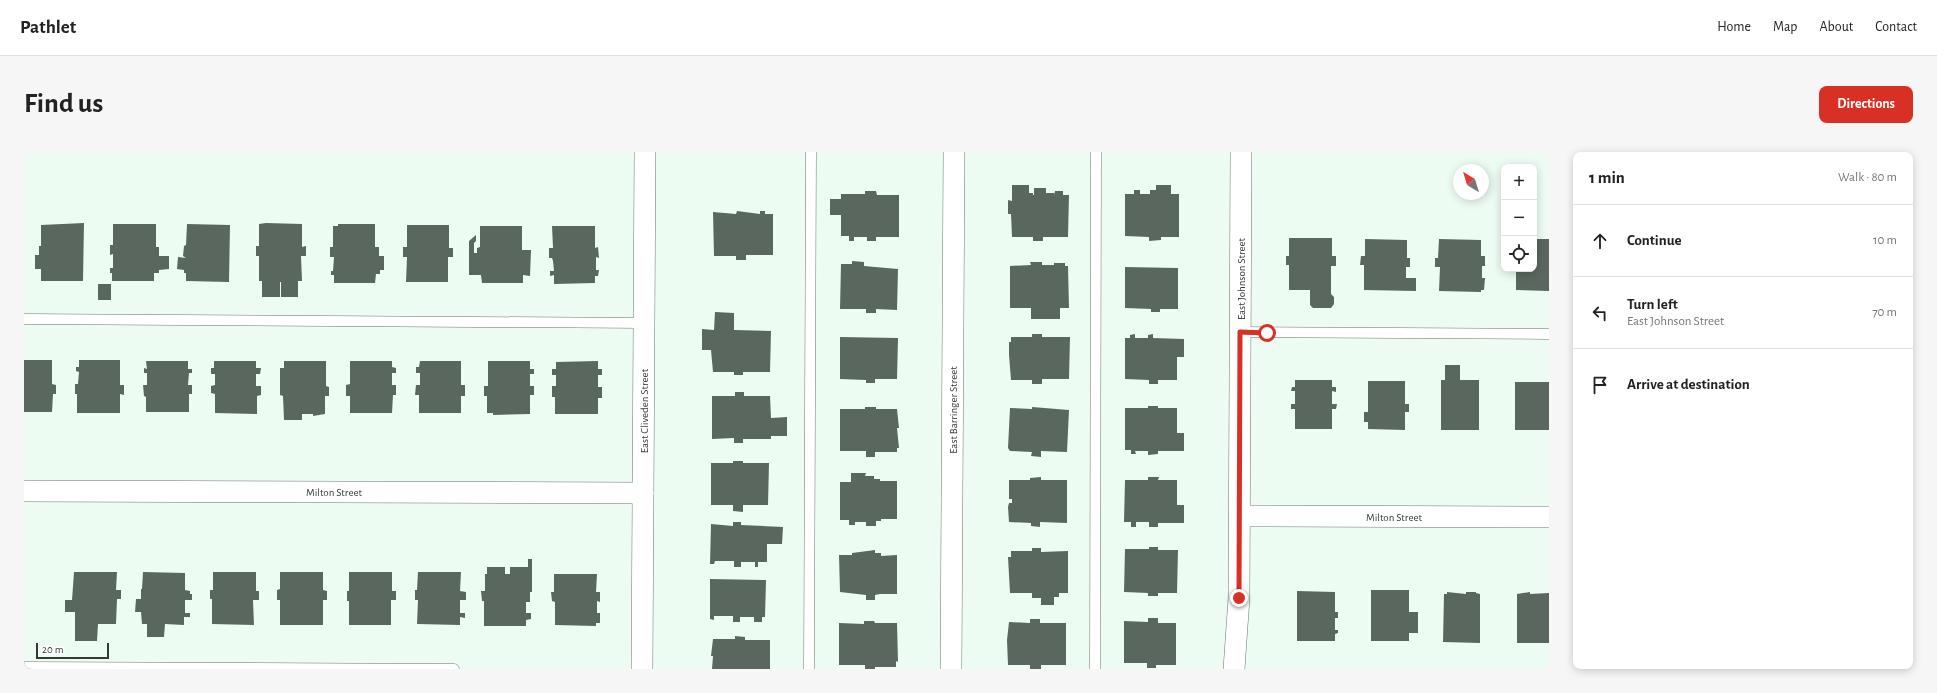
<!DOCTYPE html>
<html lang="en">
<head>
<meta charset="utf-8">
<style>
	body { margin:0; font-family:"Alegreya Sans",sans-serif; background:#f6f6f6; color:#222 }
	.controls { position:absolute; right:12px; top:12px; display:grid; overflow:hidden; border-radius:8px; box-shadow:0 2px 10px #0003 }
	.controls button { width:36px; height:36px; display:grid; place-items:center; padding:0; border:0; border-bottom:1px solid #e0e0e0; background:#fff; color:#222; font:20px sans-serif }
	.compass { position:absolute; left:1429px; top:12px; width:36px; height:36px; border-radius:50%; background:#fff; box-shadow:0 2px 10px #0003; rotate:322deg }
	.scale { position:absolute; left:12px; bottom:10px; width:73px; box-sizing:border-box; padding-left:4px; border:2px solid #333935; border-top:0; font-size:11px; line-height:14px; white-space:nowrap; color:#333935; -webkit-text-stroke:3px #fff; paint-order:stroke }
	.stop { position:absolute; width:12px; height:12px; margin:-9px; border:3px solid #d93025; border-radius:50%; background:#fff }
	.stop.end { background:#d93025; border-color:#fff; box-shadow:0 1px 4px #0008 }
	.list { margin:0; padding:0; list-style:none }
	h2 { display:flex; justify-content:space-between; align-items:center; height:52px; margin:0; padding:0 16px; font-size:17px }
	h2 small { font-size:13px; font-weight:400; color:#767676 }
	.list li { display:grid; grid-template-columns:26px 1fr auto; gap:12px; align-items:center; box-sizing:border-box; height:72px; padding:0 16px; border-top:1px solid #e0e0e0 }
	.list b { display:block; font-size:15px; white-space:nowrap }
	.list p { margin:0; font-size:13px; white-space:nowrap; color:#767676 }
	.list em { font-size:13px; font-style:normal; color:#767676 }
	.icon { flex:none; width:22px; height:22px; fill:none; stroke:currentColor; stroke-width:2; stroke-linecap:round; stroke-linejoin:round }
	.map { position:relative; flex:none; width:1525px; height:517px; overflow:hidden; border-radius:8px }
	header { display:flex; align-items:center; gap:24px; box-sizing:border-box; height:56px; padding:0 20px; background:#fff; border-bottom:1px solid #e0e0e0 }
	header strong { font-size:19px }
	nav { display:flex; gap:22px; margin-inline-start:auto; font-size:14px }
	.intro { display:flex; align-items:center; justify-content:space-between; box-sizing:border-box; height:96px; padding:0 24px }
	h1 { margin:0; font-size:28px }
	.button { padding:10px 18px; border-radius:8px; background:#d93025; color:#fff; font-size:14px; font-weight:700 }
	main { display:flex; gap:24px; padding:0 24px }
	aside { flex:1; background:#fff; border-radius:8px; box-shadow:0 2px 10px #0003 }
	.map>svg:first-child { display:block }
</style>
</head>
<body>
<header>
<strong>Pathlet</strong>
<nav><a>Home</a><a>Map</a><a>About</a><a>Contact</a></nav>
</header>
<div class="intro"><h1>Find us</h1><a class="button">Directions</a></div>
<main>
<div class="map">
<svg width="1525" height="517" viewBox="0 0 1525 517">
	<rect width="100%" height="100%" fill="#edfcf3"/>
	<g fill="#5a675f">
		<polygon points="988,33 1005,33 1005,41 1009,41 1009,43 1010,43 1010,36 1022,36 1022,41 1030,41 1030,43 1031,39 1039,39 1039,43 1045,43 1044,85 1019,85 1019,89 1009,89 1009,85 988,85 987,62 984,62 984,48 988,49"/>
		<polygon points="1132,33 1147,33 1147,42 1155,42 1155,85 1137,85 1137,88 1125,89 1125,85 1101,84 1101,42 1110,42 1110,38 1116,38 1116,42 1126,42 1126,38 1132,38"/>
		<polygon points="841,39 852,39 853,43 875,43 875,85 852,85 852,89 843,89 843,85 830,85 830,89 825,89 825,84 817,84 817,63 806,63 806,47 817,47 817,42 841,42"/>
		<polygon points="713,59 736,62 736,59 741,59 741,62 749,62 749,103 722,103 722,108 712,108 712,104 690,104 689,60 712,62"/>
		<polygon points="60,71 59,129 17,129 17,117 11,117 11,103 15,103 15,94 17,94 17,73"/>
		<polygon points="242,71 278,72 278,95 282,94 282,104 277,104 278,129 274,129 274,145 257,145 257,130 256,130 256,145 238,145 238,129 235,129 235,104 232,104 232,94 235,94 235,72"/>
		<polygon points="89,72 132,72 132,95 135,95 135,104 145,104 145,117 135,118 135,121 130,121 130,129 88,129 88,121 86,121 86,116 89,116 89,102 86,103 86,93 89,93"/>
		<polygon points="163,72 206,73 205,130 162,129 162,121 160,121 160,118 153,117 154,105 162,106 159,104 160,94 162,93"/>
		<polygon points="314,72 351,72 351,95 355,95 355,104 360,104 360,118 356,118 356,122 352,122 351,131 310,131 310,123 307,123 307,119 309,119 310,105 306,105 306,95 309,95 309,74 314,74"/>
		<polygon points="383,73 425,73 425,96 429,96 429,105 424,105 424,130 382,130 383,105 379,105 379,95 383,95"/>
		<polygon points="456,74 498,74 498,98 507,98 506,124 499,123 499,131 458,131 457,123 445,123 445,89 452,83 452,89 450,91 450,101 453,101 453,96 456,95"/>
		<polygon points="528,74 571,74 571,96 574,95 575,106 572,105 572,118 575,118 574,124 571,124 571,131 530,132 530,123 526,124 526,119 530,119 529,109 528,106 525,106 525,96 529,96"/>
		<polygon points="1265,86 1308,86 1308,104 1312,104 1312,114 1307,114 1307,142 1310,145 1310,152 1307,156 1289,156 1286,153 1286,138 1265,138 1265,113 1262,113 1262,104 1265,104"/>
		<polygon points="1341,87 1383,88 1383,106 1386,106 1386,115 1382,115 1382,126 1392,126 1392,139 1340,138 1340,113 1336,113 1337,104 1341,104"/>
		<polygon points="1415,87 1457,88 1457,104 1461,104 1461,114 1458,114 1458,126 1461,126 1460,138 1457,138 1457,140 1415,139 1416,115 1411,115 1411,106 1414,106"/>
		<polygon points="1510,87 1525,87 1525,139 1492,138 1492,117 1510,117"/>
		<polygon points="828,109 840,110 840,114 874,117 873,158 852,157 852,161 842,161 842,157 816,157 817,112 828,112"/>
		<polygon points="1006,110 1018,110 1018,113 1030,113 1030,111 1041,111 1041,114 1044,114 1045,156 1036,156 1036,167 1007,167 1007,156 986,156 986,114 1007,113"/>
		<polygon points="1101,115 1154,116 1154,157 1136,157 1136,160 1127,160 1127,157 1101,156"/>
		<rect x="74" y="132" width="13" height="16"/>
		<polygon points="691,160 710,161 710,178 747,179 746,220 719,220 719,223 710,223 710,220 689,220 687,198 678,198 678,177 690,178"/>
		<polygon points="1008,182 1018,182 1018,185 1046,185 1045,227 1018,227 1018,232 1008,232 1008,228 987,228 985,203 985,190 987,190 987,185 1008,185"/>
		<polygon points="1111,182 1111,186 1124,186 1124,183 1129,182 1129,186 1160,187 1160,205 1153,205 1153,228 1134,228 1134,232 1125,232 1125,228 1101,227 1101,186 1106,186 1106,183"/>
		<polygon points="816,185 874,186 873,227 851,227 851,231 842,231 842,228 816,227"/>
		<polygon points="0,208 28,208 28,232 32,233 32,242 29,242 28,260 0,260"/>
		<polygon points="55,208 96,208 96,233 100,233 100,243 96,242 96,261 53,261 53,242 51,242 51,232 54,232 55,220 52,219 52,215 55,215"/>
		<polygon points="122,209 164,209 164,217 168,217 168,221 165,221 164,233 168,233 168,242 165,242 165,260 122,260 122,245 120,244 119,233 123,233 123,221 120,221 120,216 123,217"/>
		<polygon points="190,209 232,209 232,216 237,216 236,222 232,222 232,234 237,234 237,243 233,244 233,262 191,261 191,242 187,241 187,234 191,233 191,222 187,222 187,216 190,216"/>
		<polygon points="260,209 302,209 302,234 305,235 305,244 301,244 301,262 289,264 289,262 278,262 278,268 260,268 259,244 256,243 256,216 260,216"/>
		<polygon points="326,209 368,209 368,215 372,216 372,221 368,221 368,233 372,233 372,243 369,243 368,261 326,261 326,244 322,244 322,233 326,232"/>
		<polygon points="396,209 437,209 437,233 441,233 441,244 437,244 437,261 395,261 395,243 391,243 392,233 396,233 396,221 392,221 392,215 395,215"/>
		<polygon points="464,209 506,209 506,217 510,217 510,222 506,222 506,234 510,234 510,243 506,243 506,262 469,263 469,261 463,261 463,244 460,244 460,234 464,234"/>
		<polygon points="574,209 574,217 578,217 578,223 574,223 574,235 578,235 578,246 574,246 574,262 531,262 531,245 528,245 528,234 532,234 532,223 528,223 528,217 532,217 532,210"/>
		<polygon points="1421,213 1436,213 1436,228 1455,228 1455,278 1417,278 1417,228 1421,228"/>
		<polygon points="1271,228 1308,228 1308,235 1312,235 1312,240 1308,239 1308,252 1313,252 1312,257 1308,257 1308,277 1271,277 1271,257 1267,257 1267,252 1271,252 1271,239 1267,239 1268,235 1271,235"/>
		<polygon points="1344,229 1381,229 1381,252 1385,252 1385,260 1381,260 1381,278 1344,277 1344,270 1340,270 1340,260 1344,260"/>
		<rect x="1491" y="230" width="34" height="48"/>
		<polygon points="711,240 720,240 720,244 746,244 747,266 763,265 763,284 747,284 747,287 719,287 719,291 710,291 710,286 688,287 688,244 711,244"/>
		<polygon points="1124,254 1134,254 1134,256 1153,256 1153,281 1160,281 1160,299 1134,299 1134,302 1124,303 1124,299 1111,299 1112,302 1107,302 1107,298 1101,298 1101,256 1124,256"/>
		<polygon points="841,255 852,255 852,257 873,257 875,276 873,276 875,296 873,296 873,300 851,300 851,305 842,305 842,299 816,299 816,257 841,257"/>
		<polygon points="1008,255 1045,258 1043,300 1017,299 1017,305 1007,304 1008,300 986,299 984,296 986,256 1008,257"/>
		<polygon points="709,309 719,309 719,311 745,311 744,353 719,353 719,360 709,359 709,353 687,353 687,311 709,311"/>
		<polygon points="827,321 842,321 841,324 850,324 850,327 856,327 856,329 873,329 873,367 857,367 857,369 852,369 852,374 842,374 842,370 831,370 831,373 825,373 825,368 816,368 816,330 827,330"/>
		<polygon points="1017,325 1017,328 1043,328 1043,371 1016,370 1016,375 1007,374 1007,371 985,370 984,355 985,351 988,351 988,347 985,347 985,328 1006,328 1006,326"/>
		<polygon points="1124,325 1135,325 1134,328 1153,328 1153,353 1160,353 1160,371 1134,371 1134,375 1125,375 1125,370 1112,370 1112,375 1107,375 1107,370 1100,370 1101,328 1124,328"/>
		<polygon points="709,370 717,370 717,373 759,375 758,392 743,392 743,410 734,410 734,415 731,415 731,410 717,410 717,415 710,415 710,409 691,409 690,412 686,412 687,372 709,374"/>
		<polygon points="1125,395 1134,395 1134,398 1154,398 1153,441 1134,441 1134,444 1124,444 1124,441 1100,440 1101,397 1125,397"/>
		<polygon points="1008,396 1017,396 1017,400 1044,399 1044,441 1035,441 1035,445 1030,445 1030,453 1017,453 1017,446 1008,446 1008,441 986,441 984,405 987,405 987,399 1008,399"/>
		<polygon points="851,398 851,401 857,401 857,404 873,403 873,442 856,442 851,443 851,448 842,448 842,443 816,440 815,403 828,403 828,401"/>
		<polygon points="504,407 508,407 508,440 506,440 506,450 502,450 502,461 507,461 507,467 502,468 502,474 460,474 460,449 458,449 457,439 461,439 461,422 463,422 463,415 481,415 481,422 486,422 486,415 504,415"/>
		<polygon points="50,420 93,420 92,438 97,438 97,447 93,447 92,472 74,472 73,489 51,489 51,460 41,460 41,448 48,448"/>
		<polygon points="119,420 161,421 161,438 166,439 166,442 168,442 168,448 161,448 161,461 166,461 166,465 160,465 160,473 141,472 140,485 123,485 123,472 118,472 117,460 111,460 112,447 117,447 117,437 118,437"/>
		<polygon points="189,420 232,420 232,439 235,439 235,448 229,448 230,473 188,472 188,447 186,447 186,438 189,438"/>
		<polygon points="256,420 299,420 299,438 303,439 303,448 299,448 299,473 256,473 256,448 253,448 253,438 256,437"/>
		<polygon points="325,420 368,420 368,439 372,439 372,448 367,448 367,473 325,473 325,449 323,449 323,439 325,439"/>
		<polygon points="394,420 437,420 436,439 442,440 442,448 436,448 436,461 441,461 441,466 436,465 436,473 393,472 394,448 391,448 391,438 393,438"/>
		<polygon points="530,422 573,422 572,440 576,440 576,450 573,449 573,461 576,461 576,471 572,471 572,474 531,473 531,450 528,449 527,440 530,440"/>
		<polygon points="686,427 742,428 741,465 738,465 738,470 730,470 730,465 716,465 716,470 709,470 709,464 690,464 690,468 686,467"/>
		<polygon points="1347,438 1385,438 1385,460 1394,460 1394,481 1385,481 1385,489 1347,489"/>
		<polygon points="1273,439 1311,440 1311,460 1314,460 1314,466 1311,466 1311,478 1314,478 1314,481 1311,482 1311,489 1273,489"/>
		<polygon points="1423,440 1442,442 1442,440 1452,440 1452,441 1456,442 1456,491 1419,490 1420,442 1423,442"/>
		<polygon points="1506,440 1506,442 1525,441 1525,491 1493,491 1493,442"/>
		<polygon points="1124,466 1134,466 1134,471 1152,471 1152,513 1132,513 1132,516 1123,516 1123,511 1100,511 1100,469 1124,470"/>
		<polygon points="1006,467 1016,467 1016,471 1042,471 1042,513 1017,513 1017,517 1006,517 1006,513 984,513 983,488 985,470 1006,471"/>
		<polygon points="840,469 850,469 851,471 873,471 874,510 872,509 872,515 851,515 851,517 841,517 841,513 815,513 815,471 840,472"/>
		<polygon points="711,484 721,485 721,488 746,488 746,517 688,517 689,504 687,504 689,487 711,487"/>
	</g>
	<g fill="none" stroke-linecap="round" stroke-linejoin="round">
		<defs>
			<g id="service">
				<polyline points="0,167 620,171"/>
				<polyline points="1217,180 1525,182"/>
				<polyline points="0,515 430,517"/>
				<polyline points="785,517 787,0"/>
				<polyline points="1071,517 1072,0"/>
			</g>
			<g id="minor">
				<polyline points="0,339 619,341"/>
				<polyline points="1216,364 1525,365"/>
				<polyline points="618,517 621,0"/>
				<polyline points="927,517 930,0"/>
				<polyline points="1210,517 1215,446 1217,0"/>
			</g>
		</defs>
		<use href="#service" stroke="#69766e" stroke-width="11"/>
		<use href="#minor" stroke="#69766e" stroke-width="22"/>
		<use href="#service" stroke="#fff" stroke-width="10"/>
		<use href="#minor" stroke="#fff" stroke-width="21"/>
	</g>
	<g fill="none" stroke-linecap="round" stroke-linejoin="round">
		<polyline stroke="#d93025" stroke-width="5" points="1215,446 1216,180 1243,181"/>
	</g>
	<g text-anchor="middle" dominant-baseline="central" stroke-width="4" stroke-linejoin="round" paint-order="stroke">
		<g font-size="11" fill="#333935" stroke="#fff">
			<text transform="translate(1217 127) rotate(-90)">East Johnson Street</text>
			<text transform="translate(929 258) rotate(-90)">East Barringer Street</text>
			<text transform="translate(620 259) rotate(-90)">East Cliveden Street</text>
			<text x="310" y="340">Milton Street</text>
			<text x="1370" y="365">Milton Street</text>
		</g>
	</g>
</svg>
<div class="controls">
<button>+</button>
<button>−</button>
<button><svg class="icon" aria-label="locate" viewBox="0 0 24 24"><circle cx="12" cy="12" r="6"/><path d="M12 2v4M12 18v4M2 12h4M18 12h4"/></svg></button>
</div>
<svg class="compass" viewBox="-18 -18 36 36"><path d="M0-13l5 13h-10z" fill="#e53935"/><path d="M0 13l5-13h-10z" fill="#767676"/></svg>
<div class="scale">20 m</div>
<div class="stop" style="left:1243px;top:181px"></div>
<div class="stop end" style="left:1215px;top:446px"></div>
</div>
<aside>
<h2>1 min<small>Walk · 80 m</small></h2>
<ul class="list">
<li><svg class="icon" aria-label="ahead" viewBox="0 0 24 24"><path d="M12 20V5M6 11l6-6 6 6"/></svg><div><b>Continue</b></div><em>10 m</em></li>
<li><svg class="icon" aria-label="left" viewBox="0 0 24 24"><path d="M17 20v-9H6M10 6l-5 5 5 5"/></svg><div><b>Turn left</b><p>East Johnson Street</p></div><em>70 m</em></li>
<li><svg class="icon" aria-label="arrive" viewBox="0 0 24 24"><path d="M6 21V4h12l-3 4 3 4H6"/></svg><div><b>Arrive at destination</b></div></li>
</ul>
</aside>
</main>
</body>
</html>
